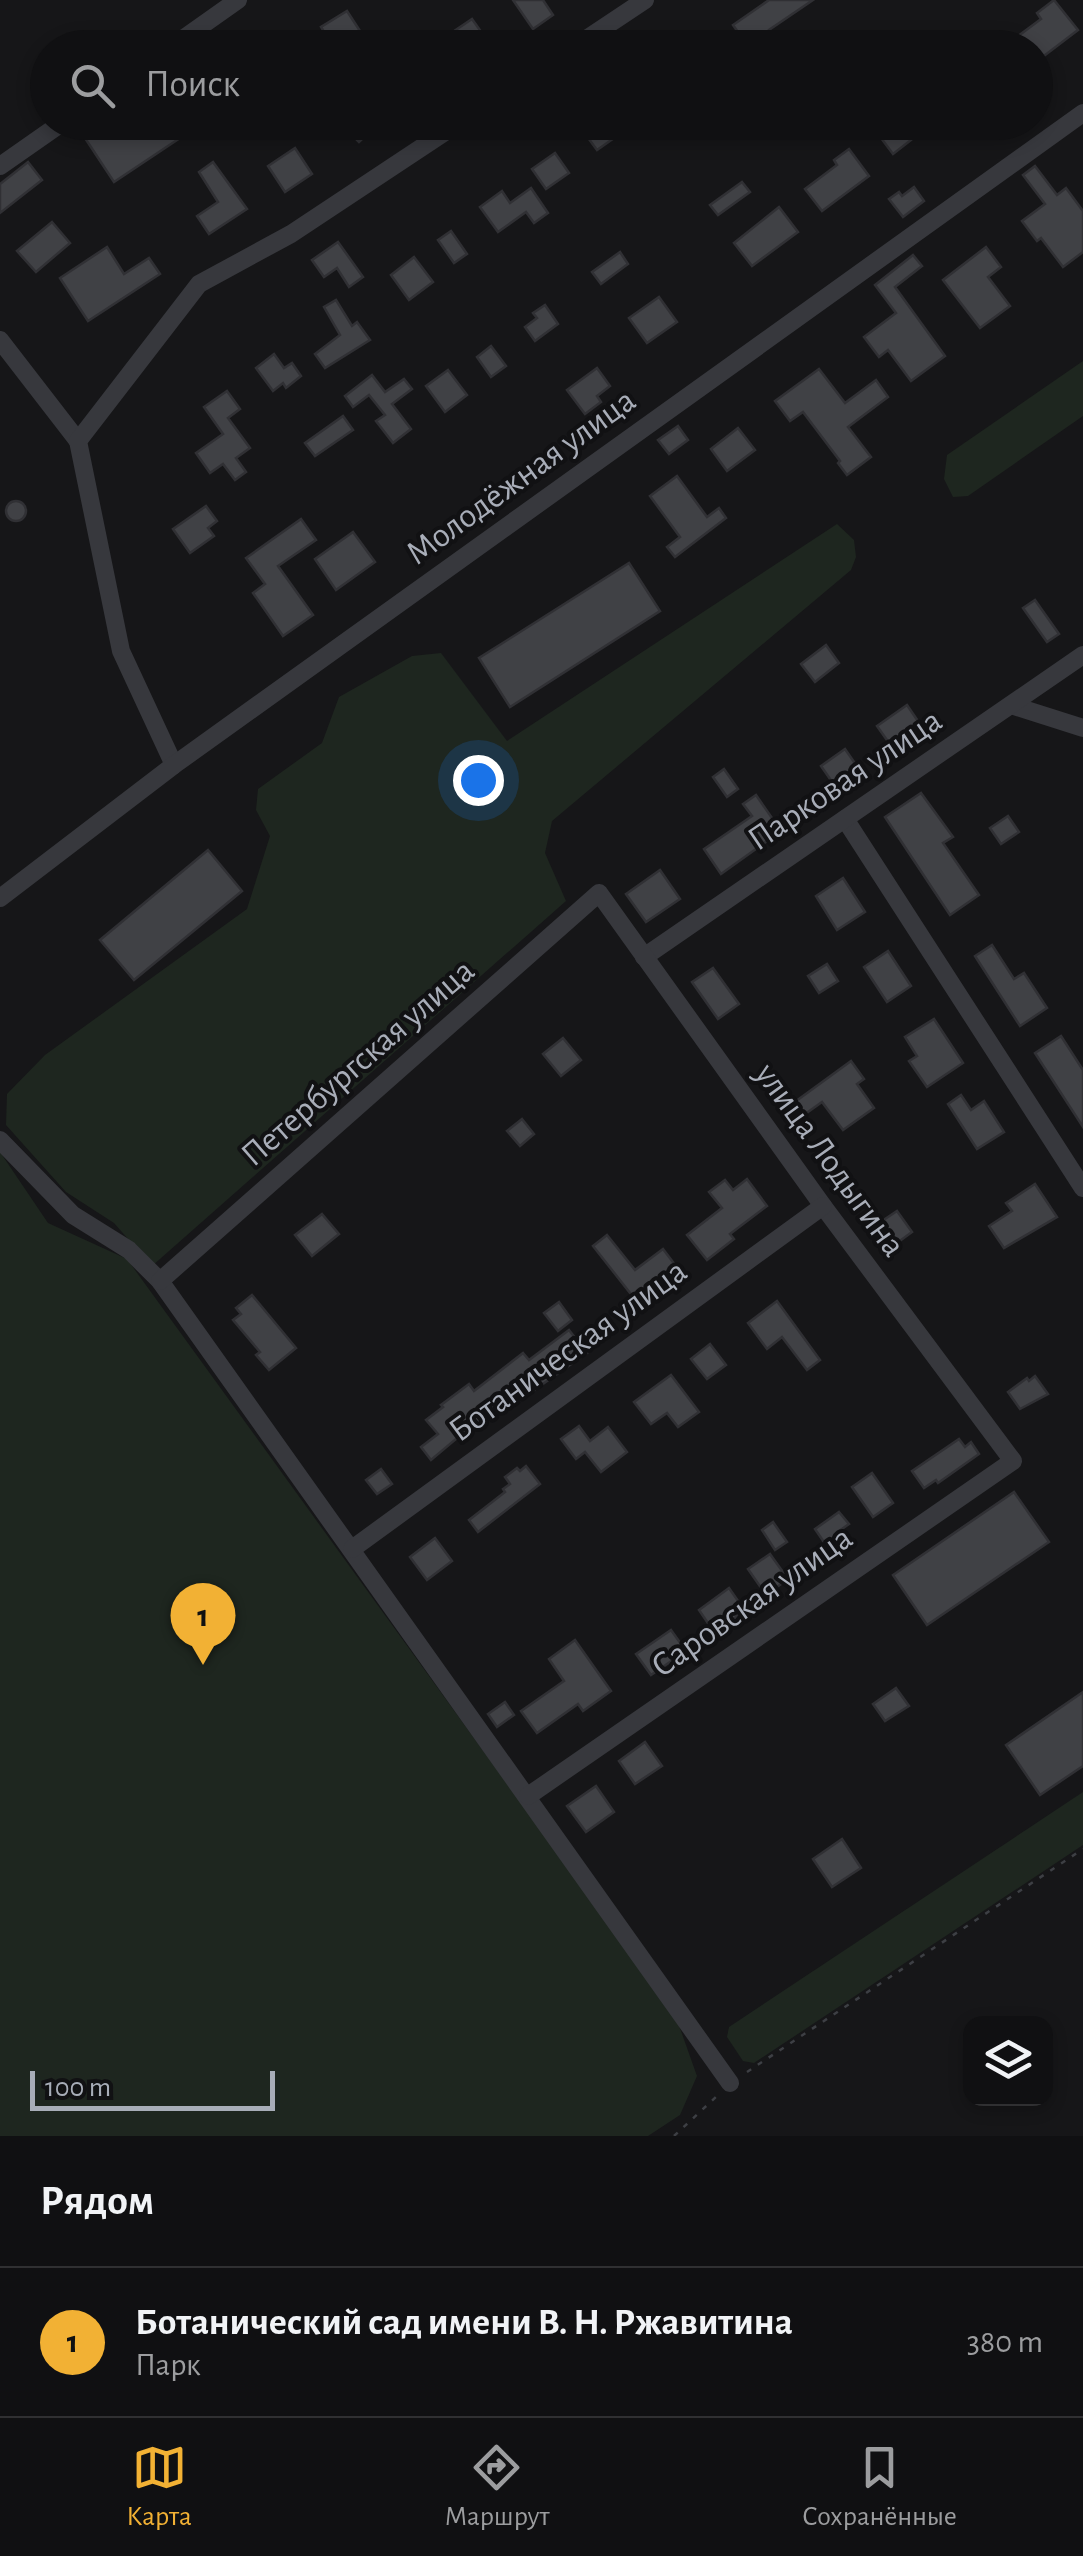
<!DOCTYPE html>
<html lang="ru">
<head>
<meta charset="utf-8">
<style>
	body { margin:0; font-family:"Alegreya Sans",sans-serif; background:#1e1e20; color:#f1f3f6 }
	.controls { position:absolute; right:30px; bottom:30px; display:grid; overflow:hidden; border-radius:20px; box-shadow:0 5px 15px #0003 }
	.controls button { width:90px; height:90px; display:grid; place-items:center; padding:0; border:0; border-bottom:2px solid #303032; background:#101012; color:#f1f3f6; font:50px sans-serif }
	.scale { position:absolute; left:30px; bottom:25px; width:245px; box-sizing:border-box; padding-left:10px; border:5px solid #a8adb8; border-top:0; font-size:28px; line-height:35px; white-space:nowrap; color:#a8adb8; -webkit-text-stroke:8px #111113; paint-order:stroke }
	.you { position:absolute; left:478px; top:780px; width:35px; height:35px; margin:-25px; border:8px solid #fff; border-radius:50%; background:#1a73e8; box-shadow:0 0 0 15px #1a73e833 }
	.badge { display:grid; place-items:center; width:65px; height:65px; border-radius:50%; background:#f2b134; color:#111; font-size:32px; font-weight:700 }
	.pin { position:absolute; translate:-50% -82px; filter:drop-shadow(0 2px 5px #0008) }
	.pin::after { content:''; position:absolute; top:52px; width:35px; height:30px; background:inherit; clip-path:polygon(0 0,100% 0,50% 100%) }
	.list { margin:0; padding:0; list-style:none }
	h2 { display:flex; justify-content:space-between; align-items:center; height:130px; margin:0; padding:0 40px; font-size:42px }
	h2 small { font-size:32px; font-weight:400; color:#9c9d9f }
	.list li { display:grid; grid-template-columns:65px 1fr auto; gap:30px; align-items:center; box-sizing:border-box; height:150px; padding:0 40px; border-top:2px solid #303032 }
	.list b { display:block; font-size:38px; white-space:nowrap }
	.list p { margin:0; font-size:32px; white-space:nowrap; color:#9c9d9f }
	.list em { font-size:32px; font-style:normal; color:#9c9d9f }
	.icon { flex:none; width:55px; height:55px; fill:none; stroke:currentColor; stroke-width:2; stroke-linecap:round; stroke-linejoin:round }
	.map { position:relative; flex:none; width:1083px; height:2136px; overflow:hidden }
	.search { position:absolute; background:#101012; box-shadow:0 5px 15px #0003; left:30px; right:30px; top:30px; height:110px; display:flex; align-items:center; gap:25px; box-sizing:border-box; padding:0 35px; border-radius:55px; color:#9c9d9f; font-size:38px }
	.sheet { height:280px; background:#101012 }
	nav { display:flex; justify-content:space-around; align-items:center; box-sizing:border-box; height:140px; border-top:2px solid #303032; background:#101012; font-size:28px; color:#9c9d9f }
	nav a { display:grid; justify-items:center; gap:5px }
	nav .on { color:#f2b134 }
	.map>svg:first-child { display:block }
</style>
</head>
<body>
<div class="map">
<svg width="1083" height="2136" viewBox="0 0 1083 2136">
	<rect width="100%" height="100%" fill="#161618"/>
	<g fill="#1e261f">
		<polygon points="1083,361 1083,416 968,496 953,497 944,479 947,455"/>
		<polygon points="837,524 854,540 856,557 851,570 552,821 545,853 566,901 152,1266 114,1223 66,1192 6,1125 7,1094 45,1055 247,909 270,836 256,810 258,789 322,743 339,697 412,656 441,653 507,741"/>
		<polygon points="0,1152 48,1223 127,1259 676,2017 697,2076 680,2115 648,2136 0,2136"/>
		<polygon points="1083,1792 1083,1845 754,2063 743,2061 727,2037 729,2027"/>
	</g>
	<g fill="#404145" stroke="#303034" stroke-width="2.5">
		<polygon points="513,0 543,0 553,15 533,29"/>
		<polygon points="769,0 813,0 769,30 772,36 756,48 749,48 733,25"/>
		<polygon points="1054,0 1078,30 1036,62 1036,48 1002,48 1041,19 1037,13"/>
		<polygon points="347,11 360,31 334,48 321,27"/>
		<polygon points="472,19 482,33 460,48 429,48"/>
		<polygon points="95,122 117,122 122,130 131,125 135,132 149,122 204,122 114,182 81,132"/>
		<polygon points="359,122 380,122 359,142 349,132"/>
		<polygon points="595,122 637,122 597,150 583,131"/>
		<polygon points="886,122 898,122 911,140 893,154 875,130"/>
		<polygon points="295,148 312,174 285,192 268,166"/>
		<polygon points="849,149 869,176 822,211 805,189 837,165 834,160"/>
		<polygon points="555,153 569,173 546,189 532,169"/>
		<polygon points="28,162 42,180 0,213 0,184"/>
		<polygon points="213,162 247,209 209,234 197,216 218,202 199,172"/>
		<polygon points="1035,166 1057,195 1066,188 1083,211 1083,252 1063,267 1041,238 1037,241 1022,221 1045,204 1023,175"/>
		<polygon points="742,182 750,192 718,215 710,205"/>
		<polygon points="914,187 924,201 903,217 889,199 899,192 902,196"/>
		<polygon points="531,188 548,213 534,223 526,212 498,232 480,207 502,191 510,203"/>
		<polygon points="779,207 798,232 752,266 734,243"/>
		<polygon points="52,222 70,243 36,272 17,251"/>
		<polygon points="451,231 467,254 454,263 438,240"/>
		<polygon points="338,242 363,277 349,287 337,268 324,277 312,260"/>
		<polygon points="107,247 124,274 149,258 160,274 88,321 60,278"/>
		<polygon points="986,247 1001,267 988,277 1010,306 980,328 943,280"/>
		<polygon points="620,252 628,264 601,284 592,272"/>
		<polygon points="913,255 922,266 895,287 945,356 911,381 888,350 879,357 864,337 896,313 875,285"/>
		<polygon points="414,257 433,282 409,300 391,275"/>
		<polygon points="659,297 677,322 647,343 629,318"/>
		<polygon points="336,300 352,326 357,322 370,340 325,368 315,354 340,335 324,307"/>
		<polygon points="545,305 558,324 535,341 525,327 537,318 533,313"/>
		<polygon points="491,346 506,366 491,377 477,357"/>
		<polygon points="274,354 284,368 292,363 301,376 286,388 283,383 273,391 256,368"/>
		<polygon points="597,368 610,386 597,396 601,402 585,414 567,390"/>
		<polygon points="819,369 845,403 876,380 888,397 848,427 871,457 847,475 838,463 840,461 803,412 790,421 775,401"/>
		<polygon points="448,370 467,395 445,412 426,386"/>
		<polygon points="372,375 385,392 404,379 412,389 392,404 411,429 393,443 376,421 385,415 369,395 353,407 345,396"/>
		<polygon points="227,391 240,409 228,418 250,448 236,458 246,472 235,480 223,464 210,473 196,453 223,434 204,407"/>
		<polygon points="343,416 353,430 315,456 305,443"/>
		<polygon points="678,426 688,440 669,454 658,440"/>
		<polygon points="738,428 755,450 727,471 711,449"/>
		<polygon points="677,476 707,517 719,508 726,518 675,557 667,547 680,537 650,496"/>
		<circle cx="16" cy="511" r="10"/>
		<polygon points="206,506 217,521 208,528 214,536 190,553 173,529"/>
		<polygon points="301,519 316,540 278,566 313,615 283,636 253,593 265,584 246,558"/>
		<polygon points="353,532 375,562 336,590 315,559"/>
		<polygon points="629,563 660,611 510,707 479,658"/>
		<polygon points="1035,600 1059,634 1047,642 1023,608"/>
		<polygon points="826,645 839,663 815,682 801,664"/>
		<polygon points="907,705 924,730 894,750 877,726"/>
		<polygon points="845,749 861,772 837,789 821,766"/>
		<polygon points="724,769 738,789 727,797 713,777"/>
		<polygon points="921,793 953,837 943,843 979,895 950,915 885,817"/>
		<polygon points="756,795 781,831 721,874 704,849 752,816 743,804"/>
		<polygon points="1008,816 1019,832 1001,844 990,828"/>
		<polygon points="208,850 242,891 134,980 100,940"/>
		<polygon points="660,870 680,899 646,922 626,894"/>
		<polygon points="843,878 865,912 837,930 816,896"/>
		<polygon points="992,945 1014,979 1024,973 1047,1008 1020,1026 975,956"/>
		<polygon points="888,951 911,986 887,1002 864,967"/>
		<polygon points="827,964 838,981 819,993 808,976"/>
		<polygon points="713,968 739,1004 718,1019 692,982"/>
		<polygon points="934,1019 963,1063 927,1087 909,1061 917,1056 905,1037"/>
		<polygon points="1061,1036 1083,1070 1083,1127 1035,1053"/>
		<polygon points="563,1038 581,1060 561,1076 543,1054"/>
		<polygon points="851,1061 864,1079 857,1084 874,1108 843,1130 822,1102 801,1117 792,1104"/>
		<polygon points="961,1095 971,1110 984,1101 1004,1132 977,1149 948,1104"/>
		<polygon points="522,1119 534,1134 520,1146 507,1131"/>
		<polygon points="747,1179 767,1206 730,1234 734,1239 707,1260 687,1235 722,1208 709,1192 725,1180 733,1190"/>
		<polygon points="1035,1184 1057,1217 1004,1248 989,1226 1012,1211 1006,1203"/>
		<polygon points="897,1211 912,1232 897,1243 882,1221"/>
		<polygon points="322,1214 339,1234 312,1256 295,1235"/>
		<polygon points="607,1235 635,1270 663,1249 682,1274 638,1303 593,1246"/>
		<polygon points="252,1295 296,1348 269,1370 256,1355 260,1352 233,1320 241,1314 236,1308"/>
		<polygon points="777,1301 820,1360 807,1370 782,1337 767,1349 748,1323"/>
		<polygon points="559,1302 572,1320 558,1331 544,1313"/>
		<polygon points="569,1330 587,1353 510,1407 507,1404 465,1436 463,1433 431,1460 421,1447 438,1434 426,1420 443,1407 441,1405 469,1384 474,1391 523,1353 529,1360"/>
		<polygon points="710,1344 726,1365 707,1379 691,1359"/>
		<polygon points="671,1375 699,1412 678,1427 667,1413 651,1424 634,1402"/>
		<polygon points="1035,1376 1048,1394 1020,1409 1008,1392 1027,1378 1029,1381"/>
		<polygon points="579,1426 590,1441 608,1427 627,1452 601,1472 585,1452 576,1459 561,1439"/>
		<polygon points="959,1439 965,1447 971,1442 979,1454 938,1483 936,1480 924,1488 912,1471"/>
		<polygon points="526,1466 540,1484 478,1532 469,1520 505,1492 503,1489 510,1484 505,1477 517,1468 520,1471"/>
		<polygon points="381,1469 392,1484 377,1494 366,1480"/>
		<polygon points="872,1473 893,1503 873,1517 852,1487"/>
		<polygon points="1014,1492 1049,1542 927,1625 893,1575"/>
		<polygon points="839,1512 849,1524 839,1531 845,1540 830,1551 815,1529"/>
		<polygon points="773,1522 787,1542 775,1550 762,1530"/>
		<polygon points="435,1538 452,1561 427,1580 410,1557"/>
		<polygon points="770,1554 788,1579 766,1595 748,1569"/>
		<polygon points="729,1588 745,1611 714,1632 699,1610"/>
		<polygon points="671,1630 686,1651 651,1675 636,1654"/>
		<polygon points="575,1640 611,1691 583,1711 578,1704 537,1733 521,1711 564,1681 549,1659"/>
		<polygon points="896,1688 909,1706 885,1721 873,1704"/>
		<polygon points="1083,1692 1083,1766 1040,1795 1006,1745"/>
		<polygon points="505,1702 514,1715 497,1727 488,1714"/>
		<polygon points="645,1742 662,1766 635,1784 619,1761"/>
		<polygon points="596,1786 614,1812 586,1832 567,1806"/>
		<polygon points="842,1839 861,1868 832,1887 813,1859"/>
	</g>
	<g fill="none" stroke-linecap="round" stroke-linejoin="round">
		<g stroke="#3d3f44" stroke-width="2.5" stroke-dasharray="5 8" stroke-linecap="butt">
			<polyline points="747,2072 1083,1849"/>
			<polyline points="674,2136 717,2096"/>
		</g>
		<g stroke="#37383d" stroke-width="18">
			<polyline points="170,48 238,0"/>
			<polyline points="573,48 645,0"/>
			<polyline points="0,166 63,122"/>
			<polyline points="0,340 78,441"/>
			<polyline points="1011,705 1083,728"/>
			<polyline points="174,765 121,651 78,441 199,284 291,234 460,122"/>
			<polyline points="845,819 1083,1188"/>
			<polyline points="0,898 174,765 1083,113"/>
			<polyline points="644,957 1083,655"/>
			<polyline points="0,1140 73,1215 129,1250 160,1281 730,2083"/>
			<polyline points="160,1281 599,893 823,1206 1013,1461 528,1796"/>
			<polyline points="352,1549 823,1206"/>
		</g>
	</g>
	<g text-anchor="middle" dominant-baseline="central" stroke-width="8" stroke-linejoin="round" paint-order="stroke">
		<g font-size="35" fill="#a8adb8" stroke="#111113">
			<text transform="translate(521 477) rotate(-36)">Молодёжная улица</text>
			<text transform="translate(845 780) rotate(-34)">Парковая улица</text>
			<text transform="translate(358 1063) rotate(-41)">Петербургская улица</text>
			<text transform="translate(830 1160) rotate(54)">улица Лодыгина</text>
			<text transform="translate(568 1351) rotate(-36)">Ботаническая улица</text>
			<text transform="translate(752 1602) rotate(-35)">Саровская улица</text>
		</g>
	</g>
</svg>
<div class="controls">
<button><svg class="icon" aria-label="layers" viewBox="0 0 24 24"><path d="M12 4l9 5-9 5-9-5zM3 14l9 5 9-5"/></svg></button>
</div>
<div class="scale">100 m</div>
<div class="you"></div>
<div class="pin badge" style="left:203px;top:1665px">1</div>
<div class="search"><svg class="icon" aria-label="search" viewBox="0 0 24 24"><circle cx="10" cy="10" r="6"/><path d="M15 15l6 6"/></svg>Поиск</div>
</div>
<section class="sheet">
<h2>Рядом<small></small></h2>
<ul class="list">
<li><span class="badge">1</span><div><b>Ботанический сад имени В. Н. Ржавитина</b><p>Парк</p></div><em>380 m</em></li>
</ul>
</section>
<nav>
<a class="on"><svg class="icon" aria-label="map" viewBox="0 0 24 24"><path d="M3 6l6-2 6 2 6-2v14l-6 2-6-2-6 2zM9 4v14M15 6v14"/></svg>Карта</a>
<a><svg class="icon" aria-label="directions" viewBox="0 0 24 24"><path d="M12 3l9 9-9 9-9-9zM9 14v-3h6M13 9l2 2-2 2"/></svg>Маршрут</a>
<a><svg class="icon" aria-label="saved" viewBox="0 0 24 24"><path d="M7 4h10v16l-5-4-5 4z"/></svg>Сохранённые</a>
</nav>
</body>
</html>
